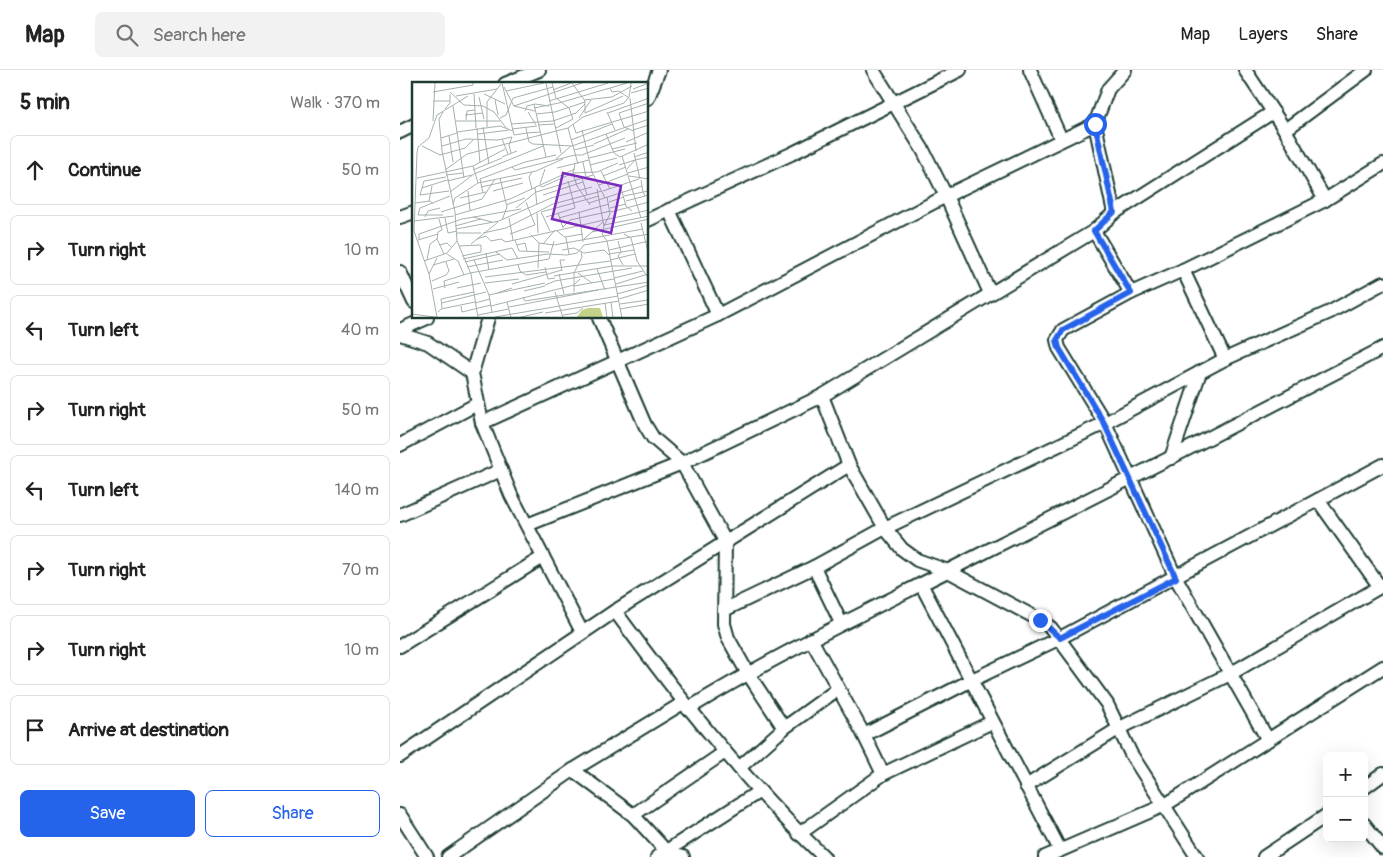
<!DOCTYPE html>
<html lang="en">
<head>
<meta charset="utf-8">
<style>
	body { margin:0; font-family:Pangolin,sans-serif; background:#f2f2f2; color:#222 }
	.controls { position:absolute; right:15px; bottom:15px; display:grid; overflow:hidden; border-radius:8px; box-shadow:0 5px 20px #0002 }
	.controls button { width:45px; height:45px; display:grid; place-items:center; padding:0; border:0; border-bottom:1px solid #e0e0e0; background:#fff; color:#222; font:25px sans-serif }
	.stop { position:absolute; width:15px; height:15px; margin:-11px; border:4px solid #2563eb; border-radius:50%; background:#fff }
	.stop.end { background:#2563eb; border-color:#fff; box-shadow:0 1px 5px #0008 }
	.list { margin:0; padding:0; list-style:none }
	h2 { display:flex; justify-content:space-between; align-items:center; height:65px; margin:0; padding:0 20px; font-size:21px }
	h2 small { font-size:16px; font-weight:400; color:#767676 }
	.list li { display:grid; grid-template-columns:32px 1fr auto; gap:15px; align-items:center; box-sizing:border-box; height:70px; margin:0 10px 10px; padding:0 10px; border:1px solid #e0e0e0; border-radius:8px }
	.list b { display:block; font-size:19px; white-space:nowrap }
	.list em { font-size:16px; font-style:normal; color:#767676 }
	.actions { display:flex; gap:10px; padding:15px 20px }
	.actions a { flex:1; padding:11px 0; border:1px solid #2563eb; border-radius:8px; text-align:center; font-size:18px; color:#2563eb }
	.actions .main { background:#2563eb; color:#fff }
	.icon { flex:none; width:28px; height:28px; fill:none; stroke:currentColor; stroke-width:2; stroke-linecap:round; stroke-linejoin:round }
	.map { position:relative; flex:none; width:983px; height:787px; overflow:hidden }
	header { display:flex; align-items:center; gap:30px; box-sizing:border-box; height:70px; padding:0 25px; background:#fff; border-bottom:1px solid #e0e0e0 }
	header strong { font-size:24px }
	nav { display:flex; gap:28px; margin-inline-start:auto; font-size:18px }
	.search { width:350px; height:45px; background:#f2f2f2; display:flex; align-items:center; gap:12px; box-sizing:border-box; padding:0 18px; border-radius:8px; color:#767676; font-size:19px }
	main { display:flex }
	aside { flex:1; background:#fff }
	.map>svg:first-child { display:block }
</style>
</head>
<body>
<header>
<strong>Map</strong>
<div class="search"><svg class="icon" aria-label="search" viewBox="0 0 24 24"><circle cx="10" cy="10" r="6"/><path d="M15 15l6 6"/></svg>Search here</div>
<nav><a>Map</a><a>Layers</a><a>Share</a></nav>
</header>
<main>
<aside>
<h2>5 min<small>Walk · 370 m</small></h2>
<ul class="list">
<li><svg class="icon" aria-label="ahead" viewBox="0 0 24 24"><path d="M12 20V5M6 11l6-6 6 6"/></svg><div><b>Continue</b></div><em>50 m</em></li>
<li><svg class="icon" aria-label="right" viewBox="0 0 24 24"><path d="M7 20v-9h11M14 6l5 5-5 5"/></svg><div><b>Turn right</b></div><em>10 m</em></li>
<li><svg class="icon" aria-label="left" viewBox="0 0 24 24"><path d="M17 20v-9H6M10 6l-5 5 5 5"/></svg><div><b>Turn left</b></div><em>40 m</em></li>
<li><svg class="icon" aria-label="right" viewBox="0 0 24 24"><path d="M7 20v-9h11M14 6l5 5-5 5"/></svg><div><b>Turn right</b></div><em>50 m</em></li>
<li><svg class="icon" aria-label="left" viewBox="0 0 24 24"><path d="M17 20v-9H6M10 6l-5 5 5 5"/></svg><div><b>Turn left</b></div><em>140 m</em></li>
<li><svg class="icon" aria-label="right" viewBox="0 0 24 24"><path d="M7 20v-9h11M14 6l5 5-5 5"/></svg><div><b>Turn right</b></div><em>70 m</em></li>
<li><svg class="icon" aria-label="right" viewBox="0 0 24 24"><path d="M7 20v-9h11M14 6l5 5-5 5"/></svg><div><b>Turn right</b></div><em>10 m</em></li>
<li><svg class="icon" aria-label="arrive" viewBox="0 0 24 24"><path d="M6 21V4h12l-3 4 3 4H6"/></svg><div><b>Arrive at destination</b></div></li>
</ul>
<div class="actions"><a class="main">Save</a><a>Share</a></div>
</aside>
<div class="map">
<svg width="983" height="787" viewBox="0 0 983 787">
	<rect width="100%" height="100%" fill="#fff"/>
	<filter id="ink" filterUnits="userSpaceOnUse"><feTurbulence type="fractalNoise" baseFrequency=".02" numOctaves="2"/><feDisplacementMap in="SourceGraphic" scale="10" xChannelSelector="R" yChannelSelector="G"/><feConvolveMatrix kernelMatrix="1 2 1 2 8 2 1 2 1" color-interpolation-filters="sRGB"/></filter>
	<g filter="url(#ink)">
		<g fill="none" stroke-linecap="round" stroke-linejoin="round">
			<defs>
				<g id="minor">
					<polyline points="473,0 523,80 546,126 590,223"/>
					<polyline points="630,0 661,69"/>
					<polyline points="845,0 885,60 925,130"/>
					<polyline points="105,14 139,0"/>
					<polyline points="248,28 259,0"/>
					<polyline points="885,60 966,0"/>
					<polyline points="0,62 14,55"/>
					<polyline points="269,140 318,245"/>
					<polyline points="714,143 695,54 708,19 725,0"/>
					<polyline points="0,147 14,142"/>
					<polyline points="248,150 391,84 560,0"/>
					<polyline points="694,161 731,223"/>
					<polyline points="783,200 825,289"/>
					<polyline points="0,202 14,232"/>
					<polyline points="88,248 72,303 82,353 111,425 182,562"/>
					<polyline points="199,248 245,355 253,368 282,393 325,471 324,554 328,568 347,602 384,658"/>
					<polyline points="0,260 27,248"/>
					<polyline points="0,264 28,273 72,303"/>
					<polyline points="422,326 449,395 485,458 502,479 517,490 548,501 640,550 651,558 707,634 731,684 797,787"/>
					<polyline points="82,353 318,245 546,126 695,54"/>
					<polyline points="0,375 77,334"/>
					<polyline points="771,388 800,302"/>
					<polyline points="918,430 980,517"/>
					<polyline points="0,445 101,400"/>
					<polyline points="127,455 282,393 422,326 694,161 714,143 873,42"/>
					<polyline points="414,497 441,553"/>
					<polyline points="521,514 660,780"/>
					<polyline points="324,540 414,497 485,458 705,353 825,289 930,242 983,213"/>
					<path d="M 215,541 C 279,628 345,712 424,787"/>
					<polyline points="411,569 464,665 483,704"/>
					<polyline points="0,576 143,487"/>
					<path d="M 288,639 C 380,582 477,537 573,488 C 710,419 847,349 983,278"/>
					<polyline points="464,665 570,611 660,568 983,395"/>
					<polyline points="868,670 776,508 705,353 659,278 657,270 663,260 731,223 783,200 925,130 983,94"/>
					<polyline points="0,686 215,541 449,395"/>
					<polyline points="339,698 384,658 438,619"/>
					<polyline points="173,700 233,745 267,782 283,787"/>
					<polyline points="626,716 718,659 830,604 983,515"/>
					<polyline points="964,718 983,704"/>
					<polyline points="0,745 27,787"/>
					<polyline points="233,745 325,682"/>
					<polyline points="964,754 983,778"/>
					<polyline points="399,764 483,704 592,652"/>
					<polyline points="48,787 173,700 283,633"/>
					<polyline points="257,787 360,721"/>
					<polyline points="645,787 765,735 983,597"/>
					<polyline points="864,787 927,745"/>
				</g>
			</defs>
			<use href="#minor" stroke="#1f3d34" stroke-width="16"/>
			<use href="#minor" stroke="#fff" stroke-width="12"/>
		</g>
	</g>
	<g fill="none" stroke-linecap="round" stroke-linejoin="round" filter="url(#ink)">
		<polyline stroke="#2563eb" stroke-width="6" points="640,550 660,568 776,508 704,353 659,278 657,270 663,260 731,223 694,161 714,142 695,54"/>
	</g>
	<g transform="translate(12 12)">
		<rect width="236" height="236" fill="#fff"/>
		<path d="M 176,226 L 188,226 L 191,235 L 164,236 L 170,228 Z" fill="#c2d489"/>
		<path fill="none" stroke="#a5b1ae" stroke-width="1" d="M 90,1 L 102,53 L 115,51 L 117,60 L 121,62 L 160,64 L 237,37M 134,1 L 149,71M 140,1 L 144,16 L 157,26 L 161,37M 160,1 L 173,19 L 173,31M 92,5 L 102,24 L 123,29M 198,6 L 200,10 L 207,9 L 217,16M 221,7 L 237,1M 141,8 L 159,1M 94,9 L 132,1M 21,10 L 61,3 L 61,1M 38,10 L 52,23 L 71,24 L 82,30 L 95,47M 219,11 L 237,6M 62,12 L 64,46M 72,12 L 93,22M 44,14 L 85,7M 67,15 L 72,37M 218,16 L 224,69M 83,18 L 86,33M 172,18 L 200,15 L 220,4M 21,19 L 38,19M 137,19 L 196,1M 147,21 L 215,1M 122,22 L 134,75M 41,24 L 52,96M 102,24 L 170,1M 122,26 L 147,21M 33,27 L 38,21 L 38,12M 113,29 L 115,24 L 123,22 L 137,24M 31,30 L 27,37 L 30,69 L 43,130 L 45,159 L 59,192 L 66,236M 116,30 L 124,43M 195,30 L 203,48M 173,31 L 211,14M 196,31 L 237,16M 124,32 L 143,30 L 173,20M 53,33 L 71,31M 88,36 L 94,33 L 101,16 L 141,5M 167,36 L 179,18M 54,38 L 55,29 L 63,28M 21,39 L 23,1M 44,39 L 88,39M 99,42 L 141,39 L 164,31 L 173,22M 161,42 L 164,51 L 237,29M 126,43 L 142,42M 71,45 L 77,82M 75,45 L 75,20 L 89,2M 65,46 L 68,81M 114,46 L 115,51 L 128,50M 144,46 L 161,37M 156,46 L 166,82M 100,47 L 125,44M 170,48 L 180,90 L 193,116M 221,48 L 237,43M 222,49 L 212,45 L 207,31 L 237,21M 45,50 L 88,44 L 101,49M 66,52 L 97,48M 194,52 L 202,71 L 208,75 L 237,62M 37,54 L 41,80M 29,56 L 45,51M 90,57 L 96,72M 159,58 L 200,42M 214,60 L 237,50M 182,62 L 216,47M 10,64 L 28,73 L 53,66 L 61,58M 30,64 L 54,57 L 86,58 L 100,55M 200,67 L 225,61M 162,68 L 182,63M 99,71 L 97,63 L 100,55M 222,71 L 228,97M 163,73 L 170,73 L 213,56M 210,74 L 229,136M 90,75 L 105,69M 222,75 L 237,70M 177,76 L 213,67M 144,77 L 159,64M 171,80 L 174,95M 163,82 L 161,91 L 165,104 L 178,123M 178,83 L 205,76M 207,83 L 223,78M 61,84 L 66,101M 100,85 L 103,88 L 163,73M 145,86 L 177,78M 215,87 L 223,78 L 237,75M 33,88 L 55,72 L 156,46 L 171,35 L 212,21 L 217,15 L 219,1M 61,88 L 90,76M 189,89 L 198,107M 216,91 L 237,85M 34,93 L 51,91M 191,94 L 214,85M 217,94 L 237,97M 34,95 L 12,99 L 8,113 L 37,109M 5,96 L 61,84 L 93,67M 88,96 L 95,125 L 90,138M 170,96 L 175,113M 229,98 L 231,110 L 237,109M 35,99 L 60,93M 128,102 L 133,87M 127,103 L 130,105 L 161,91 L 185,90 L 206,81M 187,103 L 216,92M 208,103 L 214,124 L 220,129M 69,105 L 110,96M 123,105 L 125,123M 10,106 L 35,98M 120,107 L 117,95 L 120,90M 185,107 L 192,144 L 190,152 L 195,159 L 210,236M 56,109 L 58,128M 81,109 L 111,101M 191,109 L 227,97M 38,110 L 62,92 L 131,64M 71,111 L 68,97 L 113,80 L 144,73M 131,113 L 171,100M 212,114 L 231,110 L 233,114M 48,116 L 74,110M 17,119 L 20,104M 214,119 L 237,113M 197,120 L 212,115M 3,121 L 18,119 L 21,122M 177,121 L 230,104M 41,122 L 43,116 L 66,101 L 124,89 L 151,77M 94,123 L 113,116M 104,126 L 124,110 L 181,93M 198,126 L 214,122M 29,130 L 70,117 L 83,97M 129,130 L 187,114M 129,130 L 138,149M 167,130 L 171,160M 199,130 L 237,120M 125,131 L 126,151M 146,131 L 151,146M 6,133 L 8,126 L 38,114M 6,133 L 31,133M 43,133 L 98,117 L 163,87M 13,135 L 16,129 L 28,126M 61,135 L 80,140M 134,135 L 163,126 L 156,99M 33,136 L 36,151 L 45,149M 97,136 L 101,158M 147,136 L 197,122M 27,137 L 30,148 L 26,150 L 25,157 L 32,172M 2,139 L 42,134M 229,141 L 237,174M 192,143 L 237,134M 43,144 L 69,137M 192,144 L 198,132 L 195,115M 151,145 L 158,138 L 199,129M 44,147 L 87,139 L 139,116 L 180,105M 145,149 L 154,156 L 157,172M 180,150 L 237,137M 45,151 L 69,151M 71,151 L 94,146 L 141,122 L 190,109M 98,152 L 123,143 L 114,120M 212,152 L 219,156 L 225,179 L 237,197M 119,153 L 127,161 L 142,163 L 231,147M 153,155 L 171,152M 7,157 L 7,152 L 50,137 L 109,127M 65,157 L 74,154 L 79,159 L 89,157 L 94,160 L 237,128M 172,157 L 191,140M 6,158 L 26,152M 103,158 L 107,169 L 137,170M 206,159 L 209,170 L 206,174 L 211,183M 59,162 L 86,140M 131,162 L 143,148M 27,163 L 35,161 L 40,166M 105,163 L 113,161 L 115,169M 47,164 L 69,163 L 69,170 L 50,174M 150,168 L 162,166 L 172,171 L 192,168 L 197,173M 197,168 L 237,159M 84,170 L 95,178 L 136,172 L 155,173 L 165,171 L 172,163 L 237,152M 74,171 L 77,188M 35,172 L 46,179 L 52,193M 197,172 L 222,168M 51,177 L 100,166 L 106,177M 15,178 L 18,162 L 25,157M 62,178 L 77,213 L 80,230M 198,178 L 223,172M 12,179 L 35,171 L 45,159M 53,180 L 88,172M 21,183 L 42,177M 106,183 L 108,189 L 114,193 L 134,190M 55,185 L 91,178M 133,185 L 136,197 L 143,196M 126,186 L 127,161M 185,187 L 193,208M 150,189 L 148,178 L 153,178M 166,191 L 180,201M 17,192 L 25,176M 147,192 L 152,212M 142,194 L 200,184 L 237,184M 73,195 L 199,179M 202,196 L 231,189M 20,199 L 34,193 L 37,189 L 34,180M 73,201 L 107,197M 100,202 L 150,188M 204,202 L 236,192M 133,203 L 143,199 L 220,186M 162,204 L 202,197M 33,206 L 32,199 L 58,191 L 137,177 L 142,159M 45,206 L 69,201M 21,207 L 47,200M 112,209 L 133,204M 143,210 L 151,236M 162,210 L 162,191 L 170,175 L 169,170M 85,211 L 100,206M 205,212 L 237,203M 77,213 L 133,201M 111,215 L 113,219 L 237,200M 207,217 L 237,208M 95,220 L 99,236M 199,220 L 201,236M 30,221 L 74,210M 63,221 L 78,217M 193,221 L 195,236M 208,222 L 236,218M 49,224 L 50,230 L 79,223M 79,224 L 162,203 L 168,197M 97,225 L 186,208M 30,226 L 29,217 L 62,210M 208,227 L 237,222M 26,230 L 29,227 L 63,220M 133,231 L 207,219M 0,232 L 30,236M 66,233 L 97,227M 151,233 L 165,231 L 171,226M 25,235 L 17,192 L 2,149 L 5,71 L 6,65 L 17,56 L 25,33 L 56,14M 83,235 L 206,214M 105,236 L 131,230"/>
		<path fill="#7b2cbf" fill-opacity="0.15" stroke="#7b2cbf" stroke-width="2.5" d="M 151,91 L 209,104 L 199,151 L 140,137 Z"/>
		<rect width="236" height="236" fill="none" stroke="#1f3d34" stroke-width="2.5"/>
	</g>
</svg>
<div class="controls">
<button>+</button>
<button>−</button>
</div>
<div class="stop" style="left:695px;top:54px"></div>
<div class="stop end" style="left:640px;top:550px"></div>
</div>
</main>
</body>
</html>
